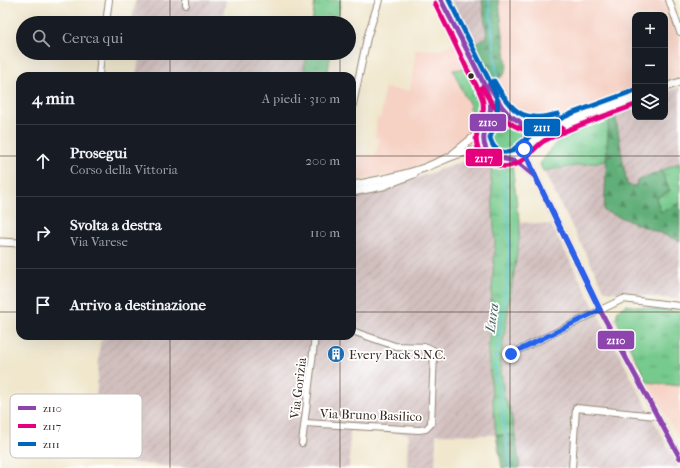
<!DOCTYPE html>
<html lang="it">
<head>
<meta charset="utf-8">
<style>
	body { margin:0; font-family:"IM FELL French Canon",serif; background:#20242c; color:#f1f3f6 }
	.controls { position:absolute; right:12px; top:12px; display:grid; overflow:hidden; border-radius:8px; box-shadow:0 4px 16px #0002 }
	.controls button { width:36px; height:36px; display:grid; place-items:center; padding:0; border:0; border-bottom:1px solid #363941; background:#171b24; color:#f1f3f6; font:20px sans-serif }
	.stop { position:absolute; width:12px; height:12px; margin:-9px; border:3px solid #2563eb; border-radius:50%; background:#fff }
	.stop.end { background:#2563eb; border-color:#fff; box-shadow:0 1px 4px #0008 }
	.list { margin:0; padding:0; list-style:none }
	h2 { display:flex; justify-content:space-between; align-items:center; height:52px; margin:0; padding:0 16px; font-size:17px }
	h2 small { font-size:13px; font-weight:400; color:#9ea1a6 }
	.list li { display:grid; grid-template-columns:26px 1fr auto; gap:12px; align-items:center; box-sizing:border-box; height:72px; padding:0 16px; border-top:1px solid #363941 }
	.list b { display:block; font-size:15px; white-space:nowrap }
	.list p { margin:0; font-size:13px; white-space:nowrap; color:#9ea1a6 }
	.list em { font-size:13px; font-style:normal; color:#9ea1a6 }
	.icon { flex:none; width:22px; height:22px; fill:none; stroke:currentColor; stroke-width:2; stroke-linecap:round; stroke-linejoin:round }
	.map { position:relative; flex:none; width:680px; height:468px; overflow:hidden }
	.search { position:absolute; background:#171b24; box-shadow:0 4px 16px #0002; left:16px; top:16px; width:340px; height:44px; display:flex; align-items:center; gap:10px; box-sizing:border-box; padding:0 14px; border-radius:22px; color:#9ea1a6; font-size:15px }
	.panel { position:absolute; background:#171b24; box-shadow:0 4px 16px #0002; left:16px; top:72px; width:340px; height:268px; border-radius:12px }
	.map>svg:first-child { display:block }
</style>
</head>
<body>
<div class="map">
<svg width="680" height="468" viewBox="0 0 680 468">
	<defs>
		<pattern id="industrial-furrows" width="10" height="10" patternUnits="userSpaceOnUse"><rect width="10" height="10" fill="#d1bfbe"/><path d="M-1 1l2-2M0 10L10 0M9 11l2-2" fill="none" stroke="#b4a4a3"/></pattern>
		<pattern id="grass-tufts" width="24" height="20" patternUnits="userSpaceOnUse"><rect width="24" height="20" fill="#77ca8d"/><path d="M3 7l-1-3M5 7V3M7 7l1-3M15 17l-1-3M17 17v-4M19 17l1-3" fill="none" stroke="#63a473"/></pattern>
		<pattern id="forest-firs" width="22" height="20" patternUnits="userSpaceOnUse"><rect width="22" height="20" fill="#61ae78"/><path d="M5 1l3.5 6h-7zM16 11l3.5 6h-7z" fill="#518e62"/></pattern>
	</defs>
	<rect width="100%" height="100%" fill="#fff"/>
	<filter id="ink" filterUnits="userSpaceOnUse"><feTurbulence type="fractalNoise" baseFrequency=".025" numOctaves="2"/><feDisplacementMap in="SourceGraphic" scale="8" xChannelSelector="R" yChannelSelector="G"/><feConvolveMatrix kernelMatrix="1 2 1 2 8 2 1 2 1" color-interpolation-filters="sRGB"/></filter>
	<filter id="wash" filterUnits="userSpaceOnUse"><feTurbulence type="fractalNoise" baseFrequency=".012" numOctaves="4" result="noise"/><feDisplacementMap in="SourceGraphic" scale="16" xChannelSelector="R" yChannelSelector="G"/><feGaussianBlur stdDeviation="0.9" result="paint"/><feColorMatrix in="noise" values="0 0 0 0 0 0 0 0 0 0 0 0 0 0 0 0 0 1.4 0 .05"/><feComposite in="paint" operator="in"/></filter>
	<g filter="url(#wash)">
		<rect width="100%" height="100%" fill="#f0e7cd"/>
		<g fill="#f6d2c4">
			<polygon points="499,0 664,0 680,42 680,76 665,82 665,15 635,15 635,94 562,118 538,121 526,119 506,108 491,79 498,79 504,75 507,67"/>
			<polygon points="456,42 485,95 487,104 487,114 478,132 468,141 447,154 423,165 401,173 359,180 352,178 352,156 376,155 379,138 375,137 377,118 381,119 384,88 410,91 416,49 440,50"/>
			<polygon points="647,382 680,386 680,440"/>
		</g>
		<g fill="url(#industrial-furrows)">
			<polygon points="136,0 226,0 222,23 145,23 132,19"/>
			<polygon points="450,0 482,0 487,37 471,45"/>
			<polygon points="140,53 307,53 303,76 136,76"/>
			<polygon points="680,87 680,300 605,291 540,164 561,135 635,105 635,117 665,117 665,93"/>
			<polygon points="473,158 493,162 491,175 495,243 488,352 496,435 436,434 435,468 407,468 408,433 350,431 349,468 189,468 92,459 100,342 104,336 352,336 352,197 405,182"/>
			<polygon points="520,222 551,225 679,468 520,468 510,409 504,396 500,362 519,240"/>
		</g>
		<g fill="url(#grass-tufts)" stroke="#597a56">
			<polygon points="315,0 341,0 337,23 312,23"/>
			<polygon points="307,53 331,53 327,76 303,76"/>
			<path d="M 470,68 L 485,95 L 487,104 L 481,106 C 480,118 477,134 464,139 L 465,135 L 469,134 L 472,130 L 473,123 L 469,103 L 464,95 L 453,70 Z"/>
			<polygon points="609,115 606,161 543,171 540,164 561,135"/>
			<circle cx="505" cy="138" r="17"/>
			<polygon points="493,162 500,165 512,165 517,204 516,207 520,218 519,240 500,362 504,396 510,409 515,435 496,435 488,352 495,243 491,175"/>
			<polygon points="680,162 680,203 661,213 656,198 670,191 661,171"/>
			<polygon points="626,305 680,312 680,386 647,382 616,319 618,310"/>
		</g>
		<g fill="url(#forest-firs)" stroke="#4e6c4b">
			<polygon points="482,0 499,0 507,67 504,75 498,79 491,79 482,60 478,61 471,45 487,37"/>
			<polygon points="615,113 627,185 636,186 637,181 661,171 670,191 656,198 661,212 680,203 680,241 604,211 609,115"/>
			<polygon points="496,435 515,435 520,468 502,468"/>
		</g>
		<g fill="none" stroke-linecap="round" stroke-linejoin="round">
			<g stroke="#59c4d3" stroke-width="2">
				<polyline points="489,0 497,76"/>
				<polyline points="503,170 509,229 509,267 495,363 496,377 502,407 510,468"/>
			</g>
		</g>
	</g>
	<g filter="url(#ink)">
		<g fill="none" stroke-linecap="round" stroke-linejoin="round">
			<defs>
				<g id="minor">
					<polyline points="441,0 489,96 491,106 489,122"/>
					<polyline points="669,0 680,32"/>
					<polyline points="186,4 186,0"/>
					<polyline points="106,23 109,0"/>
					<polyline points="482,72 498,101 510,116"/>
					<polyline points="99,76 101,53"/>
					<polyline points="352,109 367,38 379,0"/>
					<polyline points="524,149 535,176 600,310 680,458"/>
					<polyline points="509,159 521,165 535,176"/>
					<polyline points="511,354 623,299 680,306"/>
					<polyline points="305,423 419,430 426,429 431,424 434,354 433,350 427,347 395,346 352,331"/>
					<polyline points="302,443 315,336"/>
					<polyline points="572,468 576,408 656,416"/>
				</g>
				<g id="major">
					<polyline points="665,87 680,82"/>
					<circle cx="505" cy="138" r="22"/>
					<path d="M 519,121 C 538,126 553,123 571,118"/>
					<polyline points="525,147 540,135 591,113 635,98"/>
					<polyline points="453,154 484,129"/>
					<path d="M 352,185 C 376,181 401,176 424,168 C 440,162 455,153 471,151 C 479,150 485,153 492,156"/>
					<polyline points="352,192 383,186 414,174"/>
					<polyline points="0,242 20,243"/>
				</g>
			</defs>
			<use href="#minor" stroke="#968876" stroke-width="8"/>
			<use href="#major" stroke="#968876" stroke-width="9"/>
			<use href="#minor" stroke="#fff" stroke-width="6"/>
			<use href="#major" stroke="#fff" stroke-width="7"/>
			<defs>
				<g id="bus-1">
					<path d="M 441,0 C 451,20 462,40 472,60 C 478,73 487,87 490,102 C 494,119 478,132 486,149 C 491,161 508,157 518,163 C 524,167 529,172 535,176 L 600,310 L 680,458"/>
					<polyline points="489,85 502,107 510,116 519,121 524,127 527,138 524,149 536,178"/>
				</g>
				<g id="bus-2">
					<path d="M 435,3 C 446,25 457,47 467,69 C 472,78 479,88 482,98 C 489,120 467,133 481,154 C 488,164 502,169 513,165 C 527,161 533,148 544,141 C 573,126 605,116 635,105"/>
					<path d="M 482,87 C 502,123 519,139 562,128"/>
				</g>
				<g id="bus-3">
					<path d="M 449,0 L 496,94 C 498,104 498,116 495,126 C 493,130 491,134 490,138 C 493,149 500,155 512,151 L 538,129 L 573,113 L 633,91"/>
					<path d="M 494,81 C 511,111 522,124 558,114"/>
				</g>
			</defs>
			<use href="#bus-1" stroke="#fff" stroke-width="8"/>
			<use href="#bus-2" stroke="#fff" stroke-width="8"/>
			<use href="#bus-3" stroke="#fff" stroke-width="8"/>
			<use href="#bus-1" stroke="#8e44ad" stroke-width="5"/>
			<use href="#bus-2" stroke="#e5007d" stroke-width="5"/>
			<use href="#bus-3" stroke="#0065bd" stroke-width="5"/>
		</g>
	</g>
	<g fill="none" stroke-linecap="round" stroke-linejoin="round" filter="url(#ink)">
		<polyline stroke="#2563eb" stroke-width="5" points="511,354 600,310 535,176 524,149"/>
	</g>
	<path fill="none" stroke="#3b2a1e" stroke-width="1" stroke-opacity="0.55" d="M 170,0 L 170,23M 340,0 L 340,23M 510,0 L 510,468M 170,53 L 170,76M 340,53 L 340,76M 0,156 L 20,156M 352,156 L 680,156M 0,312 L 20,312M 352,312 L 680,312M 170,336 L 170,468M 340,336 L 340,468"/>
	<defs>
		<symbol id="building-disc" viewBox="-11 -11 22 22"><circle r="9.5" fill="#1f6fb2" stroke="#fff"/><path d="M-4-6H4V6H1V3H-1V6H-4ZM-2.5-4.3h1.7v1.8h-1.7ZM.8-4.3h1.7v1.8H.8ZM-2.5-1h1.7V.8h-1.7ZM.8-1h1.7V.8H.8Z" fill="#fff"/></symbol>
	</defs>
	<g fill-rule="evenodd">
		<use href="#building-disc" x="326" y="344" width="20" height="20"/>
	</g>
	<circle fill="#3b2a1e" stroke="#fff" stroke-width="1.5" cx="471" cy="76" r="3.5"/>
	<g text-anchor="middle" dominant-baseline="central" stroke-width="3.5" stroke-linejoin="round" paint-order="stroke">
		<g font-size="13" fill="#3b2a1e" stroke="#fff" text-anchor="start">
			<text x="349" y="354">Every Pack S.N.C.</text>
		</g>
		<g font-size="13" fill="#3b2a1e" stroke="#fff">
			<text transform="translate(298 388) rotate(-83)">Via Gorizia</text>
			<text transform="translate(371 415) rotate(2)">Via Bruno Basilico</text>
		</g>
		<g font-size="14" font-style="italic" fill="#46605d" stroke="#fff">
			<text transform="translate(492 318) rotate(-82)">Lura</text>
		</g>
	</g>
	<rect x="10" y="394" width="132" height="64" rx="6" fill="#fff" stroke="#c4bfbc" stroke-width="1"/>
	<rect x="18" y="406" width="18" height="4" fill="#8e44ad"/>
	<rect x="18" y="424" width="18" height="4" fill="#e5007d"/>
	<rect x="18" y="442" width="18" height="4" fill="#0065bd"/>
	<g font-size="11" fill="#3b2a1e">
		<text x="43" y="412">z110</text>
		<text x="43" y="430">z117</text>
		<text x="43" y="448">z111</text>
	</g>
	<g stroke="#fff" stroke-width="1.5">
		<rect x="469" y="113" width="38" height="19" rx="4" fill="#8e44ad"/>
		<rect x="523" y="118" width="38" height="19" rx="4" fill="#0065bd"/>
		<rect x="465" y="148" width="38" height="19" rx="4" fill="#e5007d"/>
		<rect x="597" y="330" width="38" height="20" rx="4" fill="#8e44ad"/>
	</g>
	<g font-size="11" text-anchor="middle" font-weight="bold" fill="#fff">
		<text x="488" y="126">z110</text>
		<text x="542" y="131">z111</text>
		<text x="484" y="162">z117</text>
		<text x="616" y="344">z110</text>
	</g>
</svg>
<div class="controls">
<button>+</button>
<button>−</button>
<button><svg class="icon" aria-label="layers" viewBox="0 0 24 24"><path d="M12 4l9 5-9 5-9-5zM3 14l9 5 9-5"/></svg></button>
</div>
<div class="stop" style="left:524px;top:149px"></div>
<div class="stop end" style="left:511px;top:354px"></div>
<div class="search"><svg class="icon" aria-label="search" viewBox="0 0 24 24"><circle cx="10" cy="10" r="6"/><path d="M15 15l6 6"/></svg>Cerca qui</div>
<section class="panel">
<h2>4 min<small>A piedi · 310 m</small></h2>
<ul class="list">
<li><svg class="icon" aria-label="ahead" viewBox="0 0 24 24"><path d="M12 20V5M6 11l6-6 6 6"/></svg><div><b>Prosegui</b><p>Corso della Vittoria</p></div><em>200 m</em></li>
<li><svg class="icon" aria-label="right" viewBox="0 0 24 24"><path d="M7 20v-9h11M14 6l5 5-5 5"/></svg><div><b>Svolta a destra</b><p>Via Varese</p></div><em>110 m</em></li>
<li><svg class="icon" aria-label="arrive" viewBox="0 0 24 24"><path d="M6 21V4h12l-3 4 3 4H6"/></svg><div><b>Arrivo a destinazione</b></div></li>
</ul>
</section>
</div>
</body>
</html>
